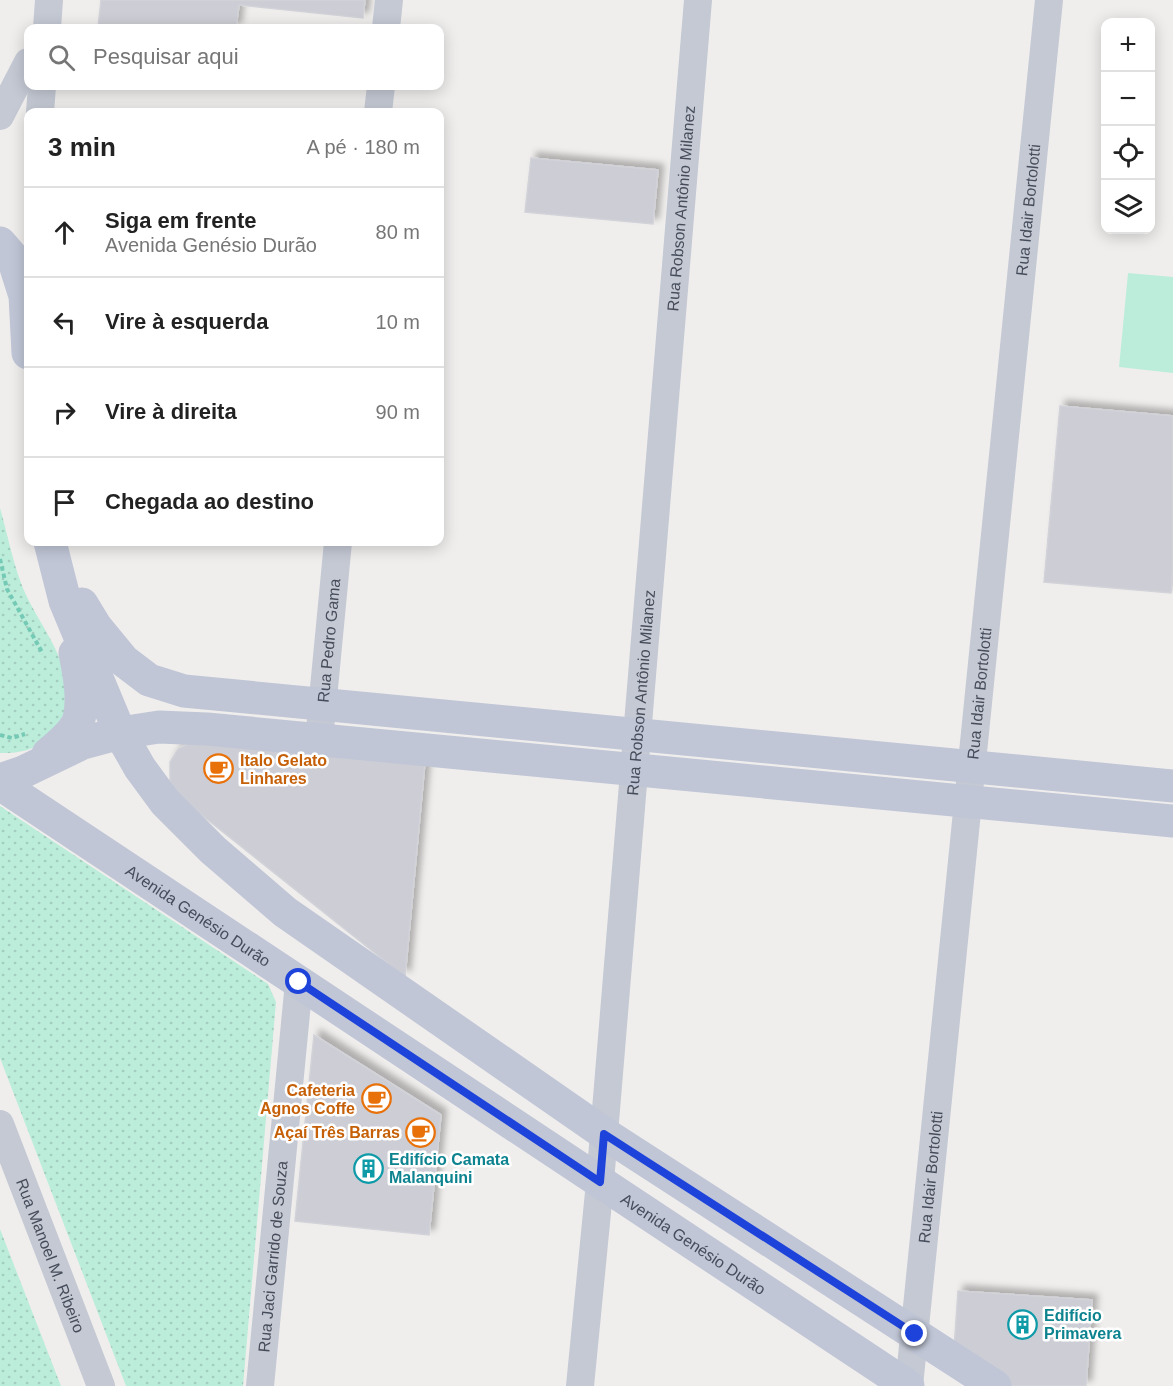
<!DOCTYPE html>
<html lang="pt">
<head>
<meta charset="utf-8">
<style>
	body { margin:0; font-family:Arial,sans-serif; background:#f2f2f2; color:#222 }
	.controls { position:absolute; right:18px; top:18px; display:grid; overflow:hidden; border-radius:12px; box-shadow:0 3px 15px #0003 }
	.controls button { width:54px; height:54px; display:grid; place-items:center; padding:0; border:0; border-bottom:2px solid #e0e0e0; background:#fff; color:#222; font:30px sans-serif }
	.stop { position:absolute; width:18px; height:18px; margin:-14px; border:4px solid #1d43db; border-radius:50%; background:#fff }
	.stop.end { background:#1d43db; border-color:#fff; box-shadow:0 2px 6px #0008 }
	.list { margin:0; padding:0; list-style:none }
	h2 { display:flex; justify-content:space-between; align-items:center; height:78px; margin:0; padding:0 24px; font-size:26px }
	h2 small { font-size:20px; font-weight:400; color:#767676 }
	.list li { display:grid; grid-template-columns:39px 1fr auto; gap:18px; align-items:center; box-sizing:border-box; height:90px; padding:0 24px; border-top:2px solid #e0e0e0 }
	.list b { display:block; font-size:22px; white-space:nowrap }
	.list p { margin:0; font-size:20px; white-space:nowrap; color:#767676 }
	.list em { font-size:20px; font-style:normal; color:#767676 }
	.icon { flex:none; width:33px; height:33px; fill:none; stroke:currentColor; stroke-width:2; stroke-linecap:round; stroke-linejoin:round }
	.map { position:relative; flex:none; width:1173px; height:1386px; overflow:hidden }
	.search { position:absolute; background:#fff; box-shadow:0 3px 15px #0003; left:24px; top:24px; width:420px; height:66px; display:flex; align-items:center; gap:15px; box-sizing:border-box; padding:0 21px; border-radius:12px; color:#767676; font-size:22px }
	.panel { position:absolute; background:#fff; box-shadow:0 3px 15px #0003; left:24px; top:108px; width:420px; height:438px; border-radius:12px }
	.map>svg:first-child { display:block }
</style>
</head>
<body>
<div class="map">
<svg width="1173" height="1386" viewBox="0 0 1173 1386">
	<defs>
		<pattern id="green-dots" width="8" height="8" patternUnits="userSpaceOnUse" patternTransform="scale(1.5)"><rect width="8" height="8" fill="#bceddb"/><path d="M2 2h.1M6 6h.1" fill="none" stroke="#a3cdbe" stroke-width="1.8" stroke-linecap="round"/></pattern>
		<filter id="shadow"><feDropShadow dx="5.5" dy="-5.5" stdDeviation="3" flood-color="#0004"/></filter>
	</defs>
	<rect width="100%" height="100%" fill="#f0eeed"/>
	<g fill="url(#green-dots)">
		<path d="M 0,508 C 7,532 12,559 21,583 C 37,626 78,663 64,713 C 63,719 59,724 56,729 C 44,748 21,754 0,753 Z"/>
		<polygon points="0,806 268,984 276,1002 243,1386 126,1386 0,1058"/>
		<polygon points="0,1229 61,1386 0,1386"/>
	</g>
	<polygon fill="#bceddb" points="1128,273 1173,277 1173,373 1119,367"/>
	<g fill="#cdced5" stroke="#d2d2d9" stroke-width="1.5" filter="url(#shadow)">
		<polygon points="101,0 365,0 363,18 239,5 236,28 98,28"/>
		<polygon points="531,158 658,170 653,224 525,212"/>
		<polygon points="1060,406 1173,416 1173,567 1171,593 1044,582"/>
		<polygon points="194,741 425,762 405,977 179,797 170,781 170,762 178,749"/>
		<polygon points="314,1035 441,1115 429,1235 295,1221"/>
		<polygon points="958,1291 1092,1300 1086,1386 1011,1386 954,1349"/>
	</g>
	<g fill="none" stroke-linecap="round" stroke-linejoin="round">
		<g stroke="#75cab5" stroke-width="4" stroke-dasharray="4.5 3" stroke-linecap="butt">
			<polyline points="0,559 7,589 43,654"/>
			<polyline points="0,735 12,738 25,734"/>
		</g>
		<g stroke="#c4c9d4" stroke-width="28">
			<polyline points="47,28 49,0"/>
			<polyline points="386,28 389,0"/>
			<polyline points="40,112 42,86"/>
			<polyline points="378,112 381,86"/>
			<polyline points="0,116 28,62"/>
			<path id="s1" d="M 319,740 L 338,542"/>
			<path id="s2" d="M 0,1124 L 101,1386"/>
			<path id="s3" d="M 260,1386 L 299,982"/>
			<path id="s4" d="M 580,1386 L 600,1182 L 698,0"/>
			<path id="s5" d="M 909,1386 L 1049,0"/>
		</g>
		<g stroke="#c0c6d6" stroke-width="33">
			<polyline points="0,243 13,258 25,296 28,353"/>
			<polyline points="50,542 65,601 120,733 140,768 165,802 213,850 285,912 605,1134 995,1386"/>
			<polyline points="82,604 96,627 124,661 149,680 184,691 1173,786"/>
			<path d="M 48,754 C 58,745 75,733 79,719 C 84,699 79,673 75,653"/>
			<polyline points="0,780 23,772 83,743 120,733 159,727 207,729 1173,821"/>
			<path id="s6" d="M 0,784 L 908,1386"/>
		</g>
	</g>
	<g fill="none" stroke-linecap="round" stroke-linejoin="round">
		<polyline stroke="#1d43db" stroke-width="8" points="299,982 600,1182 604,1134 915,1334"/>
	</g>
	<defs>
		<symbol id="cafe-ring" viewBox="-11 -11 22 22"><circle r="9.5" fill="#fff" stroke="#e8710a" stroke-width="1.5"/><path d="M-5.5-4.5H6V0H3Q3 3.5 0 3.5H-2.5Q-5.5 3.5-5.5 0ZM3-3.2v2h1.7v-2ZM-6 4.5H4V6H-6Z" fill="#e8710a"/></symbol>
		<symbol id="building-ring" viewBox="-11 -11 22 22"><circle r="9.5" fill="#fff" stroke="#0f9aa8" stroke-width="1.5"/><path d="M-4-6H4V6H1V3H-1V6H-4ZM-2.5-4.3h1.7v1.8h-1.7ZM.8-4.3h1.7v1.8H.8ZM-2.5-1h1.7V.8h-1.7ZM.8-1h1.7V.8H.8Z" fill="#0f9aa8"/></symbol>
	</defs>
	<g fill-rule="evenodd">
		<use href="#cafe-ring" x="202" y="752" width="33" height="33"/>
		<use href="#cafe-ring" x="360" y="1082" width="33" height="33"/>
		<use href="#cafe-ring" x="404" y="1116" width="33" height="33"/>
		<use href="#building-ring" x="352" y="1152" width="33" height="33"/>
		<use href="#building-ring" x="1006" y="1308" width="33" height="33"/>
	</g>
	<g text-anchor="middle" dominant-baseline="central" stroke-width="5" stroke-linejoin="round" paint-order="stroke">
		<g font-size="16" fill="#464c5a" stroke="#fff">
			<text stroke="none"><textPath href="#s4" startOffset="1182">Rua Robson Antônio Milanez</textPath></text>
			<text stroke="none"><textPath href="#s5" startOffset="1182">Rua Idair Bortolotti</textPath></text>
			<text stroke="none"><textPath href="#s1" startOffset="100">Rua Pedro Gama</textPath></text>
			<text stroke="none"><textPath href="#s4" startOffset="696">Rua Robson Antônio Milanez</textPath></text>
			<text stroke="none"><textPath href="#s5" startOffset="696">Rua Idair Bortolotti</textPath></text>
			<text stroke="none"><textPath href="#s6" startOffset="238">Avenida Genésio Durão</textPath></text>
			<text stroke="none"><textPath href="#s5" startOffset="210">Rua Idair Bortolotti</textPath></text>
			<text stroke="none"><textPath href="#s6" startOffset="832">Avenida Genésio Durão</textPath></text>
			<text stroke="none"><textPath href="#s2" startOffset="141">Rua Manoel M. Ribeiro</textPath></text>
			<text stroke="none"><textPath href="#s3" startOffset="130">Rua Jaci Garrido de Souza</textPath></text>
		</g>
		<g font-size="16" font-weight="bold" fill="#c56008" stroke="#fff" text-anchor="end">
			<text x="240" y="760" text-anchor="start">Italo Gelato<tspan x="240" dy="18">Linhares</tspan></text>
			<text x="355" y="1090">Cafeteria<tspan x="355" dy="18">Agnos Coffe</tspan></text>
			<text x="400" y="1132">Açaí Três Barras</text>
		</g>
		<g font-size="16" font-weight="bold" fill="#0d838f" stroke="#fff" text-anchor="start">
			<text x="389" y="1159">Edifício Camata<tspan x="389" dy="18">Malanquini</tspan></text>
			<text x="1044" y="1315">Edifício<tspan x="1044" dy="18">Primavera</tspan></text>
		</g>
	</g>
</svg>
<div class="controls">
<button>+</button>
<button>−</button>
<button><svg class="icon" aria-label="locate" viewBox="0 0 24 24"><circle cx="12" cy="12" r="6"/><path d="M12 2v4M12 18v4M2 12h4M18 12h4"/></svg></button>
<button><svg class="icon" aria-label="layers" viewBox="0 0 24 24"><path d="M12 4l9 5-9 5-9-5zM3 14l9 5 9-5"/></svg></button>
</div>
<div class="stop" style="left:299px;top:982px"></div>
<div class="stop end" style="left:915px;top:1334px"></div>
<div class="search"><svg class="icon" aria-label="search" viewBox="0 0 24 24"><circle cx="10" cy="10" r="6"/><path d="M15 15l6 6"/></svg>Pesquisar aqui</div>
<section class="panel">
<h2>3 min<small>A pé · 180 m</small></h2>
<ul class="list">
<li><svg class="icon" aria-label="ahead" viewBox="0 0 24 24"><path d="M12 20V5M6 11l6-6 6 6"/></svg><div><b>Siga em frente</b><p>Avenida Genésio Durão</p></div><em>80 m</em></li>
<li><svg class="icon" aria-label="left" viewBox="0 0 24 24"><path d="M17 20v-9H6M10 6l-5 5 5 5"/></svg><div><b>Vire à esquerda</b></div><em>10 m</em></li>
<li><svg class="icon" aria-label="right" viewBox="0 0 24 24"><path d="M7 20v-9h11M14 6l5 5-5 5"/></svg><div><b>Vire à direita</b></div><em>90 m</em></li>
<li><svg class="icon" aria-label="arrive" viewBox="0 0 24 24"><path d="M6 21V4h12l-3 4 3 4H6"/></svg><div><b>Chegada ao destino</b></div></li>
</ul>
</section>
</div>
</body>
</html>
